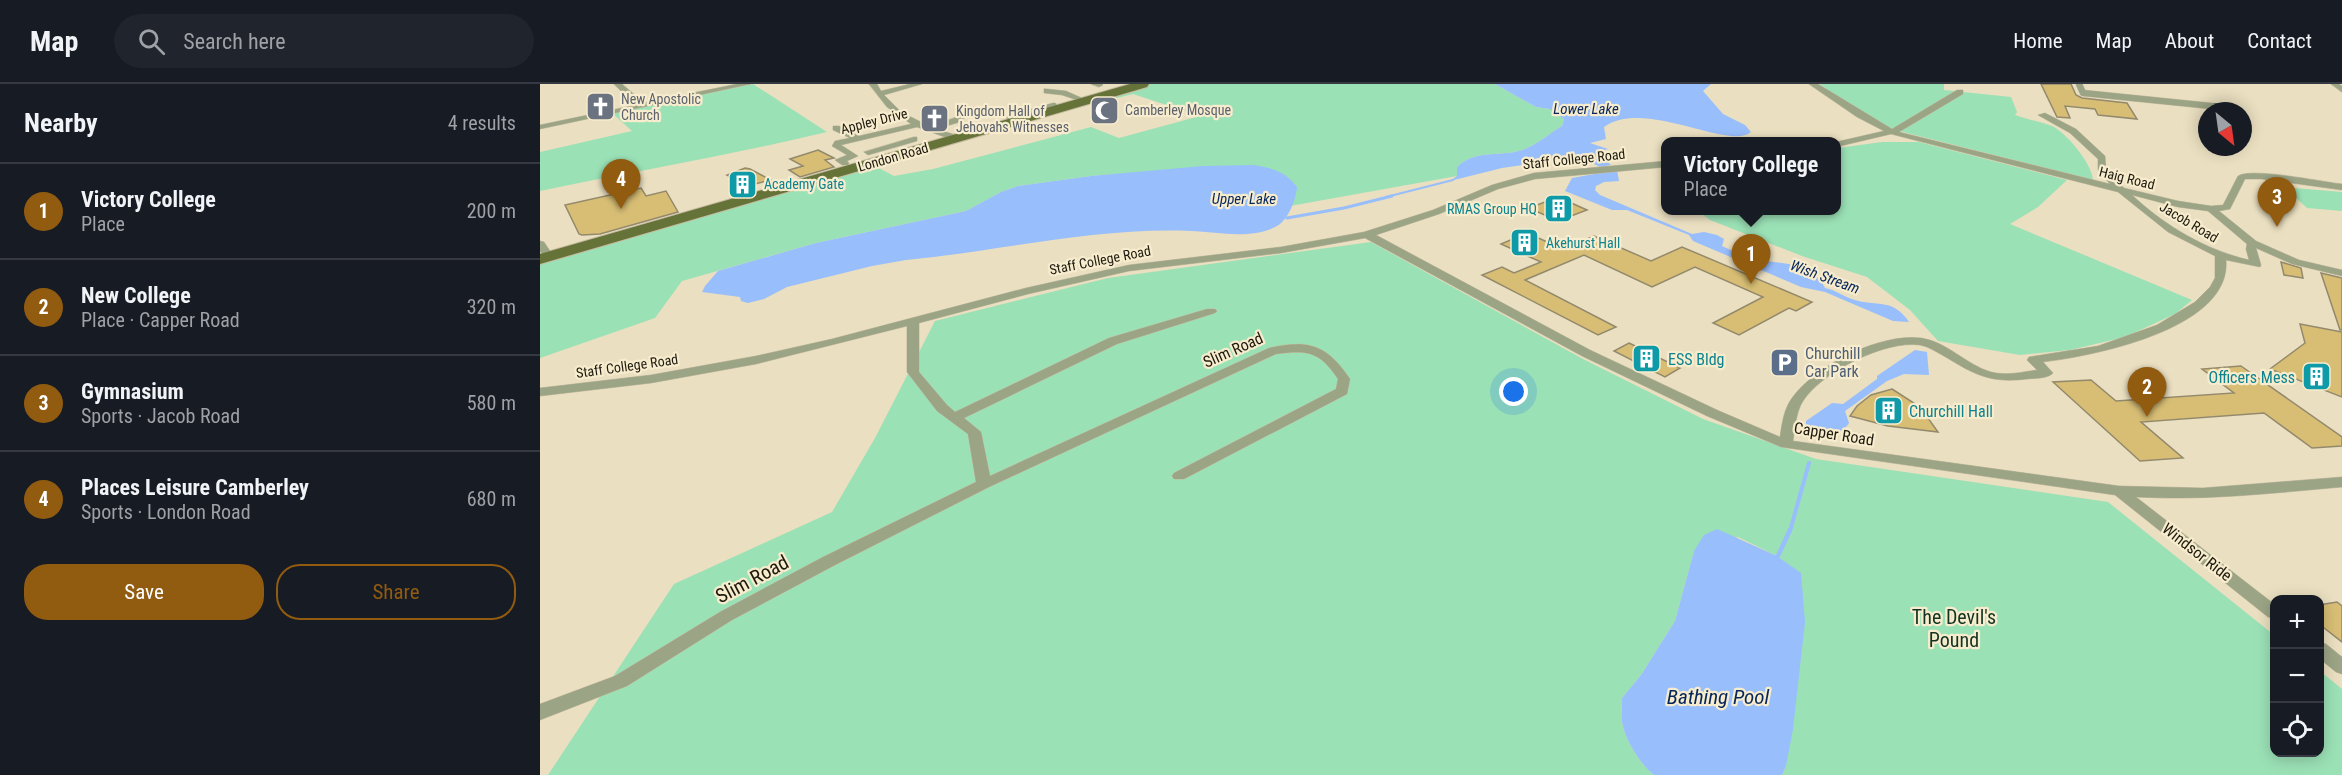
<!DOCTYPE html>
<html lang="en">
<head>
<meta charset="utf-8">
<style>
	body { margin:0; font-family:"Roboto Condensed",sans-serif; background:#20242c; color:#f1f3f6 }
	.controls { position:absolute; right:18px; bottom:18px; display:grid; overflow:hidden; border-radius:12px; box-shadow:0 3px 15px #0003 }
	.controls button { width:54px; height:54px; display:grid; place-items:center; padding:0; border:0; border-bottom:2px solid #363941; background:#171b24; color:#f1f3f6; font:30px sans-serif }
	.compass { position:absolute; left:1658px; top:18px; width:54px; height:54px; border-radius:50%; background:#171b24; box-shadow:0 3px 15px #0003; rotate:151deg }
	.you { position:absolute; left:974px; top:308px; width:21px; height:21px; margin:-15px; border:4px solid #fff; border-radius:50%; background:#1a73e8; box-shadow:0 0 0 9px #1a73e833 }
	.badge { display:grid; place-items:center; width:39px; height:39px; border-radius:50%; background:#915b10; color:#fff; font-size:20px; font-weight:700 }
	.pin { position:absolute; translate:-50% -50px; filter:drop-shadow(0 2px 3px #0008) }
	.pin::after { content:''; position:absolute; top:32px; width:21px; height:18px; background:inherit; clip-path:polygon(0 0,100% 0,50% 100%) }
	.popup { position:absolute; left:1121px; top:53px; width:180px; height:78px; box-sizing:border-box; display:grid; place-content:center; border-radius:12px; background:#171b24; filter:drop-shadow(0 2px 4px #0005); font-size:20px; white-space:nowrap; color:#9ea1a6 }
	.popup b { font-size:22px; color:#f1f3f6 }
	.popup::after { content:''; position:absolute; left:50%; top:100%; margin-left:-12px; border:12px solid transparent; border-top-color:#171b24 }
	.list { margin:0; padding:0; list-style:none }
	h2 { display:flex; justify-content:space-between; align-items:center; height:78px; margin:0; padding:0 24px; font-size:26px }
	h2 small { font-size:20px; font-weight:400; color:#9ea1a6 }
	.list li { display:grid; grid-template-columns:39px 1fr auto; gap:18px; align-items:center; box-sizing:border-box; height:96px; padding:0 24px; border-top:2px solid #363941 }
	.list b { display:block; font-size:22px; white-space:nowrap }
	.list p { margin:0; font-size:20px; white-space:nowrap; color:#9ea1a6 }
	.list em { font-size:20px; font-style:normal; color:#9ea1a6 }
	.actions { display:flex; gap:12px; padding:18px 24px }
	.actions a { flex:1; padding:14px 0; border:2px solid #915b10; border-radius:24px; text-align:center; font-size:21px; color:#915b10 }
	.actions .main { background:#915b10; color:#fff }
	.icon { flex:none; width:33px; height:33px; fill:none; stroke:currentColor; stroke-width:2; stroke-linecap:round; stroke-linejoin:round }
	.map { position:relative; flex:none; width:1802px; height:691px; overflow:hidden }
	header { display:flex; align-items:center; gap:36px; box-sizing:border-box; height:84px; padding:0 30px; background:#171b24; border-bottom:2px solid #363941 }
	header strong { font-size:28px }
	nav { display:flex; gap:33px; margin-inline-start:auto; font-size:21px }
	.search { width:420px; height:54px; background:#20242c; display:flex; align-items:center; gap:15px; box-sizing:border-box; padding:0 21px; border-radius:33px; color:#9ea1a6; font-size:22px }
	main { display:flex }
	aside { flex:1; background:#171b24 }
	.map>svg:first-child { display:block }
</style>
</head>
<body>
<header>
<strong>Map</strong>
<div class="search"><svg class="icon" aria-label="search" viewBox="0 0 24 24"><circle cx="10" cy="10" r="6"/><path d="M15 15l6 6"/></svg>Search here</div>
<nav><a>Home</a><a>Map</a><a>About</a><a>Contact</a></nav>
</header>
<main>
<aside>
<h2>Nearby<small>4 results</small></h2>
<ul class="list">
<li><span class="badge">1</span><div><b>Victory College</b><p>Place</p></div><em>200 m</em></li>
<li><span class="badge">2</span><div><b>New College</b><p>Place · Capper Road</p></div><em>320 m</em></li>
<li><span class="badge">3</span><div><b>Gymnasium</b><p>Sports · Jacob Road</p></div><em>580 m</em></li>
<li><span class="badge">4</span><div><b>Places Leisure Camberley</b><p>Sports · London Road</p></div><em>680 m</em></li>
</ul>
<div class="actions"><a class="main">Save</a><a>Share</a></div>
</aside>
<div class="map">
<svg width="1802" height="691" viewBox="0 0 1802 691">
	<rect width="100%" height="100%" fill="#eadfc0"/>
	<g fill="#9be1b6">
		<path d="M 213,0 L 287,48 C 192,71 96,87 0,107 L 0,68 L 92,47 L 72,29 Z"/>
		<path d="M 610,0 L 955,0 L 996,23 L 1010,25 L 1024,35 L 1022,42 C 1010,49 998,60 985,65 C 963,74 936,64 917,83 L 917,92 L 750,122 L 757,103 L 688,82 L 551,92 L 478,102 L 461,108 L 426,127 L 276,159 L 142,197 L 115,234 L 0,274 L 0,180 L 333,81 L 354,92 L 393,85 L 551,43 L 579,54 L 660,32 L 593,10 L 577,14 L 569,12 Z"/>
		<path d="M 1280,0 L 1404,0 L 1404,6 L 1471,13 L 1477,28 L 1475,31 C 1487,35 1500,38 1512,42 C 1527,49 1552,80 1553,96 L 1347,44 L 1302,17 Z"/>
		<polygon points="1342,58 1379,58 1527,96 1498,123 1470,140 1652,216 1635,230 1585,253 1530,266 1480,271 1398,257 1370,226 1327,193 1262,172 1170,136 1158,127 1296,127 1297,64"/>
		<polygon points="1744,103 1802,108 1802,127 1767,124"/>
		<path d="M 831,158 L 1043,275 L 1163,335 L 1276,375 L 1568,418 L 1734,551 L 1734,668 L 1780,668 L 1780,587 L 1802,605 L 1802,691 L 1242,691 L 1246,682 L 1261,490 L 1237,472 L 1198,453 L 1154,467 L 1135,537 L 1101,591 L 1082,614 C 1082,622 1081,631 1082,638 C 1085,656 1100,680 1114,691 L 8,691 L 134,500 L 292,428 L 335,354 L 395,237 L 568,194 Z"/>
	</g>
	<g fill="#98befc">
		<path d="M 955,0 L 1171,0 L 1163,7 L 1183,30 L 1205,41 L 1211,48 C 1188,67 1105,14 1064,43 L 1066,55 L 1050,59 L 1068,65 L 1061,67 L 1060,71 L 1071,81 L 1060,83 L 1039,72 L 1028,71 L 1018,76 L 962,84 L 910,97 L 917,92 L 917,83 C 936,64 963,74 985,65 C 998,60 1010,49 1022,42 L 1024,35 L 1010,25 L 996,23 Z"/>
		<path d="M 713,81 C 732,84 745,87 757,103 C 756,116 748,136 737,142 C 712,156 678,148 651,147 C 555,143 461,167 366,176 L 332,182 L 247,203 L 224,215 L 208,219 L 201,217 L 200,213 L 162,208 L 165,202 L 178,187 L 276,159 L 426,127 L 461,108 L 478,102 L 551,92 L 663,82 Z"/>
		<path d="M 1077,86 L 1079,97 L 1064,98 L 1056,102 L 1055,106 L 1060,111 L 1152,150 L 1164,148 L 1177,151 L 1184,155 L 1182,162 C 1191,166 1200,171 1209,174 C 1236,181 1271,175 1285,204 C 1296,206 1304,213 1315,216 C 1339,223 1353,214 1369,238 L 1353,237 L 1285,208 L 1261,203 L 1153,157 L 1149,151 L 1087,126 L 1072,126 L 1025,107 L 1032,94 Z"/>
		<path d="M 1375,266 L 1387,268 L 1389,291 L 1364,290 L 1347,297 L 1305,327 L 1309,339 C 1303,350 1278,357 1266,351 L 1266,337 L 1292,319 L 1303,320 L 1337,295 L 1337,292 Z"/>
		<path d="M 1177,445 L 1237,472 L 1261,489 L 1265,538 L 1253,645 L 1246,682 L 1242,691 L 1114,691 C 1100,680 1085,656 1082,638 C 1081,631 1082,622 1082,614 L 1101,591 L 1135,537 L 1154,467 L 1164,451 Z"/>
	</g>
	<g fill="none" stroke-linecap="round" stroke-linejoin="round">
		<polyline stroke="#98befc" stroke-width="2" points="846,113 913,96"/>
		<polyline stroke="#98befc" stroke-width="3" points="747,134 804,124 852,112"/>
		<polyline stroke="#98befc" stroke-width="4" points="1250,447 1269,379"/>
		<polyline stroke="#98befc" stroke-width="4.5" points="1237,474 1250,446"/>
	</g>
	<g fill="#d8be75" stroke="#93896c" stroke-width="1.5">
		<polygon points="1501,0 1531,0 1536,11 1542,14 1587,19 1597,35 1558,31 1555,25 1525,22 1530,34 1517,33"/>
		<polygon points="278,66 294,74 285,76 294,83 260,93 249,86 263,82 250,75"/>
		<polygon points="205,84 210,85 231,96 207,102 187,91"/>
		<polygon points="101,104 106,112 126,107 138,128 60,150 42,151 39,150 25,121"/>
		<polygon points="1018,113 1047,126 1018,137 989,124"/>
		<polygon points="987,149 1023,165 1054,152 1111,177 1142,163 1272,218 1256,227 1249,224 1199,251 1173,239 1223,213 1155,183 1112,203 1044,171 985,196 1076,243 1058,251 942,191 962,183 974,189 1001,178 961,160"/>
		<polygon points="1741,178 1761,184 1763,194 1744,191"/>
		<polygon points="1781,189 1802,194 1802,246 1800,246"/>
		<polygon points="1760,240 1802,248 1802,313 1730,285 1765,259"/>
		<polygon points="1089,259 1140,284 1125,293 1074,267"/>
		<polygon points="1701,282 1802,353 1802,362 1772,364 1724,329 1601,338 1643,374 1600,377 1513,298 1551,296 1576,317 1694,309 1662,285"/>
		<polygon points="1352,305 1380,323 1398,348 1348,342 1310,332 1317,322 1331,311"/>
		<polygon points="1797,518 1802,522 1802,558 1779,540 1779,521"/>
	</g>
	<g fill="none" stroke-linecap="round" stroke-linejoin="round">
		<defs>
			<g id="pedestrian">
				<polyline points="1539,0 1543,9 1681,23"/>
				<polyline points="470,34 514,22"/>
			</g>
			<g id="minor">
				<polygon points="74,0 82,0 96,12 98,20 197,0 211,0 0,45 0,41 91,22 89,15"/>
				<polygon points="329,0 337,0 341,7 370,0 382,0 344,11 361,28 389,42 414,34 430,22 437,24 420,38 396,45 419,52 419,56 413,56 377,43 301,61 318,72 307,77 309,79 308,81 302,81 295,76 307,71 292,62 295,57 310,54 293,46 293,42 299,42 319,52 371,40 347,23"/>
				<polygon points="551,0 562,0 563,1 559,3"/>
				<path d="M 1269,0 L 1278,0 L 1352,45 L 1417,6 L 1423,6 L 1423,10 L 1359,48 L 1570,100 L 1558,86 L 1558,75 L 1530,49 L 1498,31 L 1505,29 L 1536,45 L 1565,72 L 1566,86 L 1584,104 L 1638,117 L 1671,122 L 1683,121 L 1698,92 C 1711,83 1783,98 1802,100 L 1802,106 L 1722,95 L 1705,95 L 1690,125 L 1679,127 L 1716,157 L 1759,176 L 1802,186 L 1802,192 L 1752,180 L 1716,164 L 1721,181 L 1720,183 L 1686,176 C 1692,245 1553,272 1503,278 L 1513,289 C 1507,295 1496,294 1487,295 C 1454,299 1438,293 1409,275 C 1400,270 1390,263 1380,261 C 1345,256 1282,288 1263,317 C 1256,328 1255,344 1253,357 L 1579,402 L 1663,404 L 1802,393 L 1802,403 C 1734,409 1665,417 1596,413 L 1734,520 L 1734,535 L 1728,533 L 1575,411 L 1241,363 L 1167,332 L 1042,272 L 825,154 L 741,169 L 589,187 L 488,210 L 379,239 L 379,288 L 407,321 L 415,328 L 569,254 L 667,225 L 675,225 L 677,227 L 675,229 L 577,260 L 424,334 L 441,348 L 450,392 L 729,264 C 769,255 787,261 810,295 L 807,310 L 644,395 L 634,395 L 632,392 L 634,389 L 796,305 L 798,295 C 779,267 768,266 736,270 L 449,403 L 295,481 L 192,536 L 87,602 L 0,636 L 0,620 L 75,592 L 180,528 L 283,473 L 436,398 L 428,350 L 397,327 L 367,288 L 367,242 L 216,280 L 111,299 L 0,312 L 0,304 L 111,291 L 216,272 L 292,255 L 486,204 L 589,181 L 741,163 L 824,148 L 893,126 L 952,101 L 994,89 L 1126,77 L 1126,83 L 995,95 L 958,105 L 899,130 L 836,151 L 1050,266 L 1177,326 L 1240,353 C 1242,339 1244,325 1252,314 C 1276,281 1340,249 1381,254 C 1408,258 1426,281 1451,288 C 1466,292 1482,288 1497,286 L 1487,276 L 1489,273 L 1558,262 L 1617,241 L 1655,218 L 1670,203 L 1675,194 L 1675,172 L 1628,148 L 1578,108 L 1351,50 L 1296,63 L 1296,58 L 1344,47 L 1317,33 ZM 1592,111 L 1638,123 L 1668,127 L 1707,160 L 1706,165 L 1709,176 C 1666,166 1625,142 1592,111 Z"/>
				<polygon points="1791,0 1799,0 1802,2 1802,8"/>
				<polygon points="507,5 526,7 544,15 540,17 522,11 504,9 504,5"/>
				<polygon points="374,53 377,53 377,57 328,71 324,68"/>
				<polygon points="0,157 4,158 14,173 13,175 5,175 0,167"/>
				<polygon points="1780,558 1786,560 1802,573 1802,590 1796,588 1780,575"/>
			</g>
			<polygon id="primary" points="590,0 609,0 607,3 0,180 0,170"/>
		</defs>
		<use href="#pedestrian" stroke="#c5bba0" stroke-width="7"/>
		<use href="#minor" stroke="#c5bba0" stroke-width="1"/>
		<use href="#primary" stroke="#c5bba0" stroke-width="2"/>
		<use href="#pedestrian" stroke="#9ca486" stroke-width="6"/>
		<use href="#minor" fill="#9ca486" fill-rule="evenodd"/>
		<use href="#primary" fill="#657238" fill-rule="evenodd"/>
	</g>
	<defs>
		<symbol id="church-square" viewBox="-11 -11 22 22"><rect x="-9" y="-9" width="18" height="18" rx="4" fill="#6b7280" stroke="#f7eccd"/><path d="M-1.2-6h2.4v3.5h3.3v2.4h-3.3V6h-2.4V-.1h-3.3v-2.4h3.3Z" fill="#fff"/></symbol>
		<symbol id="mosque-square" viewBox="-11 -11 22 22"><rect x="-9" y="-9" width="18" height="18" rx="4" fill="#6b7280" stroke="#f7eccd"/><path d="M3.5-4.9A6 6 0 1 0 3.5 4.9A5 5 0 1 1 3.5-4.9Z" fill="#fff"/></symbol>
		<symbol id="building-square" viewBox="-11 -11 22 22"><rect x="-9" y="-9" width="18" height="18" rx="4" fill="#0f9aa8" stroke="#f7eccd"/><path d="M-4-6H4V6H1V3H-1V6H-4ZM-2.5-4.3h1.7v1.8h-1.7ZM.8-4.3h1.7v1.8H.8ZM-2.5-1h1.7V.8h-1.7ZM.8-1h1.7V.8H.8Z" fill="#fff"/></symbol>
		<symbol id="parking-square" viewBox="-11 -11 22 22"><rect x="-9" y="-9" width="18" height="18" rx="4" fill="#5c6f8a" stroke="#f7eccd"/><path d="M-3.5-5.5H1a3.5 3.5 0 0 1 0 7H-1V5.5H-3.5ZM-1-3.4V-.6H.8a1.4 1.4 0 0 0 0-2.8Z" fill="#fff"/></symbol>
	</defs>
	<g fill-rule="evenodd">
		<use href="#church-square" x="44" y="6" width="33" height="33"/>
		<use href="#mosque-square" x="548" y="10" width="33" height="33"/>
		<use href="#church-square" x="378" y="18" width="33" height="33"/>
		<use href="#building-square" x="186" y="84" width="33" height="33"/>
		<use href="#building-square" x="1002" y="108" width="33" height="33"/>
		<use href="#building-square" x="968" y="142" width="33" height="33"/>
		<use href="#building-square" x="1090" y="258" width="33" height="33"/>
		<use href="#parking-square" x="1228" y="262" width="33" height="33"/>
		<use href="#building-square" x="1760" y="276" width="33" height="33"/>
		<use href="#building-square" x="1332" y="310" width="33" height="33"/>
	</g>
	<g text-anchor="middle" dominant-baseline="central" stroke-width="4.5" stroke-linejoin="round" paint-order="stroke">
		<g font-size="14" fill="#5b616d" stroke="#f7eccd" text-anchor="start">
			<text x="81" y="15">New Apostolic<tspan x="81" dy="16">Church</tspan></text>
			<text x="585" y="26">Camberley Mosque</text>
			<text x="416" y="27">Kingdom Hall of<tspan x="416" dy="16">Jehovahs Witnesses</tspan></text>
		</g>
		<g font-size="14" fill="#1d190e" stroke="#f7eccd">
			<text transform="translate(334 37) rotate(-14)">Appley Drive</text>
			<text transform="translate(353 73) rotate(-16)">London Road</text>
			<text transform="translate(1034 75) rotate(-6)">Staff College Road</text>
			<text transform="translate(1587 94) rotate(14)">Haig Road</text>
			<text transform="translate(1649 138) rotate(31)">Jacob Road</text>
			<text transform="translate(560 176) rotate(-11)">Staff College Road</text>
			<text transform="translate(87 282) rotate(-8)">Staff College Road</text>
		</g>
		<g font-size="14" fill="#0d838f" stroke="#f7eccd" text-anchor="start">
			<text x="224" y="100">Academy Gate</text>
			<text x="997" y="125" text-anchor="end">RMAS Group HQ</text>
			<text x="1006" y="159">Akehurst Hall</text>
		</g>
		<g font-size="15" font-style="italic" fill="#06265b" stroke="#f7eccd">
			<text x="1046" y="25">Lower Lake</text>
			<text x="704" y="115">Upper Lake</text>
			<text transform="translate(1285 193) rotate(20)">Wish Stream</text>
		</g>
		<g font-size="16" fill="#1d190e" stroke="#f7eccd">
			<text transform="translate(693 266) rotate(-24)">Slim Road</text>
			<text transform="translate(1294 350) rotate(9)">Capper Road</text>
			<text transform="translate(1657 468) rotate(38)">Windsor Ride</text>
		</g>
		<g font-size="16" fill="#4e5e75" stroke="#f7eccd" text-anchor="start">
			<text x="1265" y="269">Churchill<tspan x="1265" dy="18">Car Park</tspan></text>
		</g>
		<g font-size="16" fill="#0d838f" stroke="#f7eccd" text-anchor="start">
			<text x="1128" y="275">ESS Bldg</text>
			<text x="1755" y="293" text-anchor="end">Officers Mess</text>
			<text x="1369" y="327">Churchill Hall</text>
		</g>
		<g font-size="20" fill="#1d190e" stroke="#f7eccd">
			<text transform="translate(212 495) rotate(-28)">Slim Road</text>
		</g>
		<g font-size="20" fill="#133422" stroke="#f7eccd">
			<text x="1414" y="533">The Devil's<tspan x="1414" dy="23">Pound</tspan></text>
		</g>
		<g font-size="21" font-style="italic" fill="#06265b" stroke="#f7eccd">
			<text x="1178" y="613">Bathing Pool</text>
		</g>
	</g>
</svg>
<div class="controls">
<button>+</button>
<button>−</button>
<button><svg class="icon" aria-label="locate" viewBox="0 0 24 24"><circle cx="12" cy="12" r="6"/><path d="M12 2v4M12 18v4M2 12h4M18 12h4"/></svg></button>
</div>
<svg class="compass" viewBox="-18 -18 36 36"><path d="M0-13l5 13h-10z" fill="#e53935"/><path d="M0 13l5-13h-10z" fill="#9ea1a6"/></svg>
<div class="you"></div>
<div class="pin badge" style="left:1211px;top:200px">1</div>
<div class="popup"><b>Victory College</b>Place</div>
<div class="pin badge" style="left:1607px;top:333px">2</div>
<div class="pin badge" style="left:1737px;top:143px">3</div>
<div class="pin badge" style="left:81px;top:125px">4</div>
</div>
</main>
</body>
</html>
